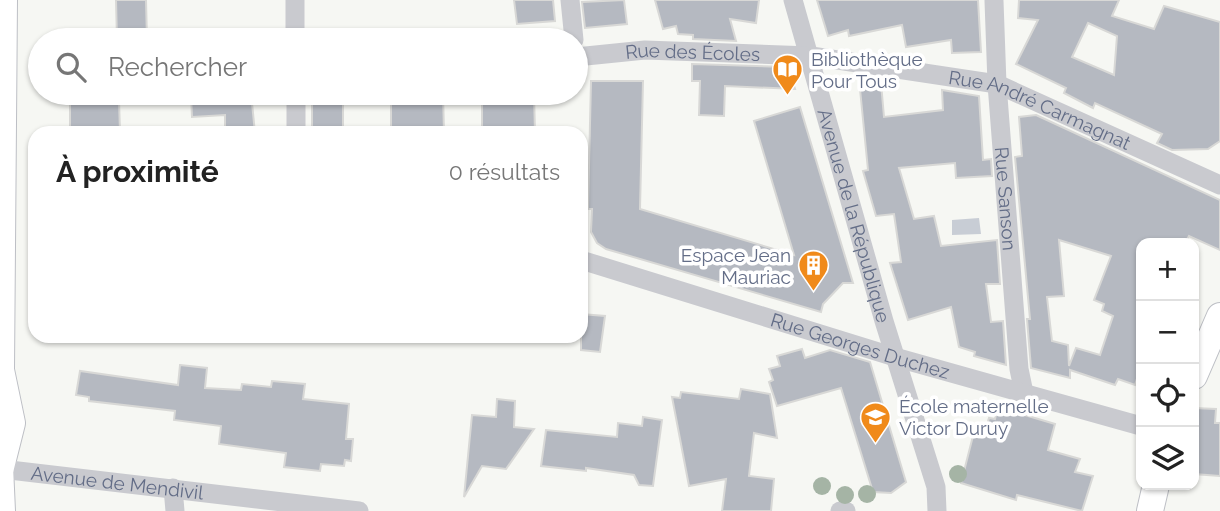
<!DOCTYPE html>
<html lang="fr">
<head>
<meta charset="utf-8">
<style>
	body { margin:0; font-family:Raleway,sans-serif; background:#f6f6f6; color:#222 }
	.controls { position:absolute; right:21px; bottom:21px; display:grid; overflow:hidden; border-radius:14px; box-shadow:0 2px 5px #0004 }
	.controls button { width:63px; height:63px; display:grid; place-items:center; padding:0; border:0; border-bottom:2px solid #e0e0e0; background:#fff; color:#222; font:35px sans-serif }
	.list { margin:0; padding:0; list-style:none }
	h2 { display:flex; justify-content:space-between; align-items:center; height:91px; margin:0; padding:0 28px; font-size:30px }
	h2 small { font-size:23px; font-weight:400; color:#767676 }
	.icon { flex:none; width:38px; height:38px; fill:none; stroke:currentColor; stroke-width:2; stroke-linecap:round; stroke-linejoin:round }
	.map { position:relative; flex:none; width:1220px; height:511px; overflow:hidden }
	.search { position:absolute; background:#fff; box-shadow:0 2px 5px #0004; left:28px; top:28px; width:560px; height:77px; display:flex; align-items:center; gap:18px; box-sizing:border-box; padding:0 24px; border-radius:38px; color:#767676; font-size:26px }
	.panel { position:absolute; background:#fff; box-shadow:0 2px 5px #0004; left:28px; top:126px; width:560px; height:217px; border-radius:21px }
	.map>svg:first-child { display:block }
</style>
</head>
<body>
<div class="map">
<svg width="1220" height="511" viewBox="0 0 1220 511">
	<rect width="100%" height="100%" fill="#f6f7f3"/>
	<polygon fill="#c8cdd5" points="979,218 981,234 952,235 952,220"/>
	<g fill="#b5b9c1" stroke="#d8d8d6" stroke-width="2" fill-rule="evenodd">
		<polygon points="116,0 146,0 147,40 117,40"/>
		<polygon points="514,0 553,0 555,21 517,24"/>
		<polygon points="624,0 627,24 585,28 582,2"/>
		<polygon points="655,0 759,0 756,23 730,19 736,41 693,39 693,35 678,34 676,26 663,29"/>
		<polygon points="817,0 978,0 981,52 952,53 951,40 906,47 902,25 849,36 848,30 828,36"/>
		<path d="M 1019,0 L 1119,0 L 1112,16 L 1154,29 L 1164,6 L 1220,22 L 1220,141 L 1208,149 L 1172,150 L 1157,143 L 1162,134 L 1095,103 L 1093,108 L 1064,93 L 1066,88 L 1016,64 L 1038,20 L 1018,18 ZM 1088,23 L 1117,36 L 1114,75 L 1072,57 Z"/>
		<polygon points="692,64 788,67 795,89 725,86 724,116 699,115 700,81 692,81"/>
		<polygon points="591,81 643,81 640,209 794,255 754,121 800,107 853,283 843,283 823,304 821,312 606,249 597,243 591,232 592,209 588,209"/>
		<polygon points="881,83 884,117 943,110 942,90 979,96 983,160 991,159 992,176 956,178 955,163 899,168 914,219 934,216 941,246 997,240 1000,284 986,284 991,322 1003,321 1006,365 974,356 975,352 959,347 951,307 908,320 890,263 901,262 894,214 876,216 863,171 868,170 860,89"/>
		<polygon points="216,93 251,93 255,133 225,133 225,115 192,117 191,96 216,97"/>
		<rect x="312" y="93" width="31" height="40"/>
		<polygon points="391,93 443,93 444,133 391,133"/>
		<polygon points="482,93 534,93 535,133 482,133"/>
		<polygon points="119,100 120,132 70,133 70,101"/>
		<path d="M 1036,115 L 1220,200 L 1220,250 L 1189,236 L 1185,243 L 1141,243 L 1141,366 L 1135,385 L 1118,379 L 1115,385 L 1070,370 L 1070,378 L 1031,368 L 1027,319 L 1030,319 L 1015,157 L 1022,156 L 1019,117 ZM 1059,240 L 1111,256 L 1094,300 L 1104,304 L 1102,311 L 1113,316 L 1100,355 L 1076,348 L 1069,366 L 1068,345 L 1052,341 L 1047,297 L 1064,296 Z"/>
		<polygon points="581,314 605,316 600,352 581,350"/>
		<polygon points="802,349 805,358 830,350 870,362 906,482 891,493 873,492 841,388 777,406 769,382 773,380 769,369 780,366 777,356"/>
		<polygon points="180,365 207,368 205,388 241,390 242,384 271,387 272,381 305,384 303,399 349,404 346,439 353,439 351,461 345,460 344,466 321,464 320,471 284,467 286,453 219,444 221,426 174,420 175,411 89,401 89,397 76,395 80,371 178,385"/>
		<polygon points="741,389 770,394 777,438 754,433 749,476 774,479 771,511 722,511 726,479 689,486 672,397 680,398 681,392 739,399"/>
		<polygon points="497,399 515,401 514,427 534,429 506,469 482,466 464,497 472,415 496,417"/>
		<polygon points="998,407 1055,424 1048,450 1080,459 1075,472 1093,476 1082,511 1017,495 1016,500 961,483 975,428 985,431 989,418 995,419"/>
		<polygon points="1194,408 1216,409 1215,423 1220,423 1220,476 1194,474"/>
		<polygon points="643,417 662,420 653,486 639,485 634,475 586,468 586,471 541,466 546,430 617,437 618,423 642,426"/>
	</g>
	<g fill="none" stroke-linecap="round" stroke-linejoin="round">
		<defs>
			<g id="secondary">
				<polyline points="1194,376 1220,316"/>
				<polyline points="0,467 2,511"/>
				<polyline points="0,471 12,423 1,370 4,0"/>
				<polyline points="1150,511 1156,485"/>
			</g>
		</defs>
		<use href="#secondary" stroke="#bdbfc5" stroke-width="28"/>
		<g stroke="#c9cacf" stroke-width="19">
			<polyline points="295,0 295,40"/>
			<polyline points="570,0 574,40"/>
			<path id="s1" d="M 793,0 L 884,321 L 936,487 L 937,511"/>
			<path id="s2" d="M 994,1 L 997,84 L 1019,369 L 1024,393"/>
			<path id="s3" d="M 576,57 L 645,50 L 811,56 L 997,84 L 1220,185"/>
			<polyline points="296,93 296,133"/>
			<path id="s4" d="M 581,260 L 898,358 L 1141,426"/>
			<path id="s5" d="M 1,469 L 359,511"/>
			<polyline points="173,488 175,511"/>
			<polyline points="840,511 846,511"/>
		</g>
		<use href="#secondary" stroke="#fff" stroke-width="26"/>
	</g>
	<g fill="#a5b4a5">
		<circle cx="958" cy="474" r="9"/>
		<circle cx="822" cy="486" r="9"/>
		<circle cx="867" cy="494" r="9"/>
		<circle cx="845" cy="495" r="9"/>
	</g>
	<defs>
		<symbol id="library-pin" viewBox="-11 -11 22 30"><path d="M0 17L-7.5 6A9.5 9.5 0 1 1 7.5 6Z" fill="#f08a1a" stroke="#fff"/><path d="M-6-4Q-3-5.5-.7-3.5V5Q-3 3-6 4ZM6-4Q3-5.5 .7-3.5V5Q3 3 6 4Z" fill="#fff"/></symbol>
		<symbol id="building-pin" viewBox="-11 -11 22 30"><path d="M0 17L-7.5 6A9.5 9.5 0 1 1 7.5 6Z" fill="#f08a1a" stroke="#fff"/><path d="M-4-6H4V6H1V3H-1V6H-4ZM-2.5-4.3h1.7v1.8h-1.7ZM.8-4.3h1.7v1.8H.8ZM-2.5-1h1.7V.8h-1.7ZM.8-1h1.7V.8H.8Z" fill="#fff"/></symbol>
		<symbol id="school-pin" viewBox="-11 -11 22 30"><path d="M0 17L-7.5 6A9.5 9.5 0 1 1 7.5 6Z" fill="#f08a1a" stroke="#fff"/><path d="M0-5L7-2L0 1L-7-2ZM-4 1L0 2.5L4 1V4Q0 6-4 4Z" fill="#fff"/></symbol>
	</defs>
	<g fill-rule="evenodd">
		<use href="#library-pin" x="770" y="52" width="35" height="47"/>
		<use href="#building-pin" x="796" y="248" width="35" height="47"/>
		<use href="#school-pin" x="858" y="400" width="35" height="47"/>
	</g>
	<g text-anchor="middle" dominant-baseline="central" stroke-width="7" stroke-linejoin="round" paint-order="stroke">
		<g font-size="19" fill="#636d87" stroke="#fff">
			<text stroke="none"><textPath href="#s3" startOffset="117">Rue des Écoles</textPath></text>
			<text stroke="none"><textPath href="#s3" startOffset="472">Rue André Carmagnat</textPath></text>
			<text stroke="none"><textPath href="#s2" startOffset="198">Rue Sanson</textPath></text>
			<text stroke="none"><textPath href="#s1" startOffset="224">Avenue de la République</textPath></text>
			<text stroke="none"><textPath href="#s4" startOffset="292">Rue Georges Duchez</textPath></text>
			<text stroke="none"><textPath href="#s5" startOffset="117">Avenue de Mendivil</textPath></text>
		</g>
		<g font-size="19" fill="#636d87" stroke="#fff" text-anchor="start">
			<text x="811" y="59">Bibliothèque<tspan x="811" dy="22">Pour Tous</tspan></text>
			<text x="791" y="255" text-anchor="end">Espace Jean<tspan x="791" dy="22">Mauriac</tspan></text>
			<text x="899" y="406">École maternelle<tspan x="899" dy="22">Victor Duruy</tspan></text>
		</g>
	</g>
</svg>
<div class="controls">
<button>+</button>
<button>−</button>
<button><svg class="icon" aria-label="locate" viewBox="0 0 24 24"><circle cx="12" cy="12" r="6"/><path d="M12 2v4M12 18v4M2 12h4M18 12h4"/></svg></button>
<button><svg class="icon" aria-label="layers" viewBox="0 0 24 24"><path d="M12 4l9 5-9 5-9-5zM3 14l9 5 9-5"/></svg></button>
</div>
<div class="search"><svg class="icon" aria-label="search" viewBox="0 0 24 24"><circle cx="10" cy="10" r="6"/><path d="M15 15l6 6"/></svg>Rechercher</div>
<section class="panel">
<h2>À proximité<small>0 résultats</small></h2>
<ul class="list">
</ul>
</section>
</div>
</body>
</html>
